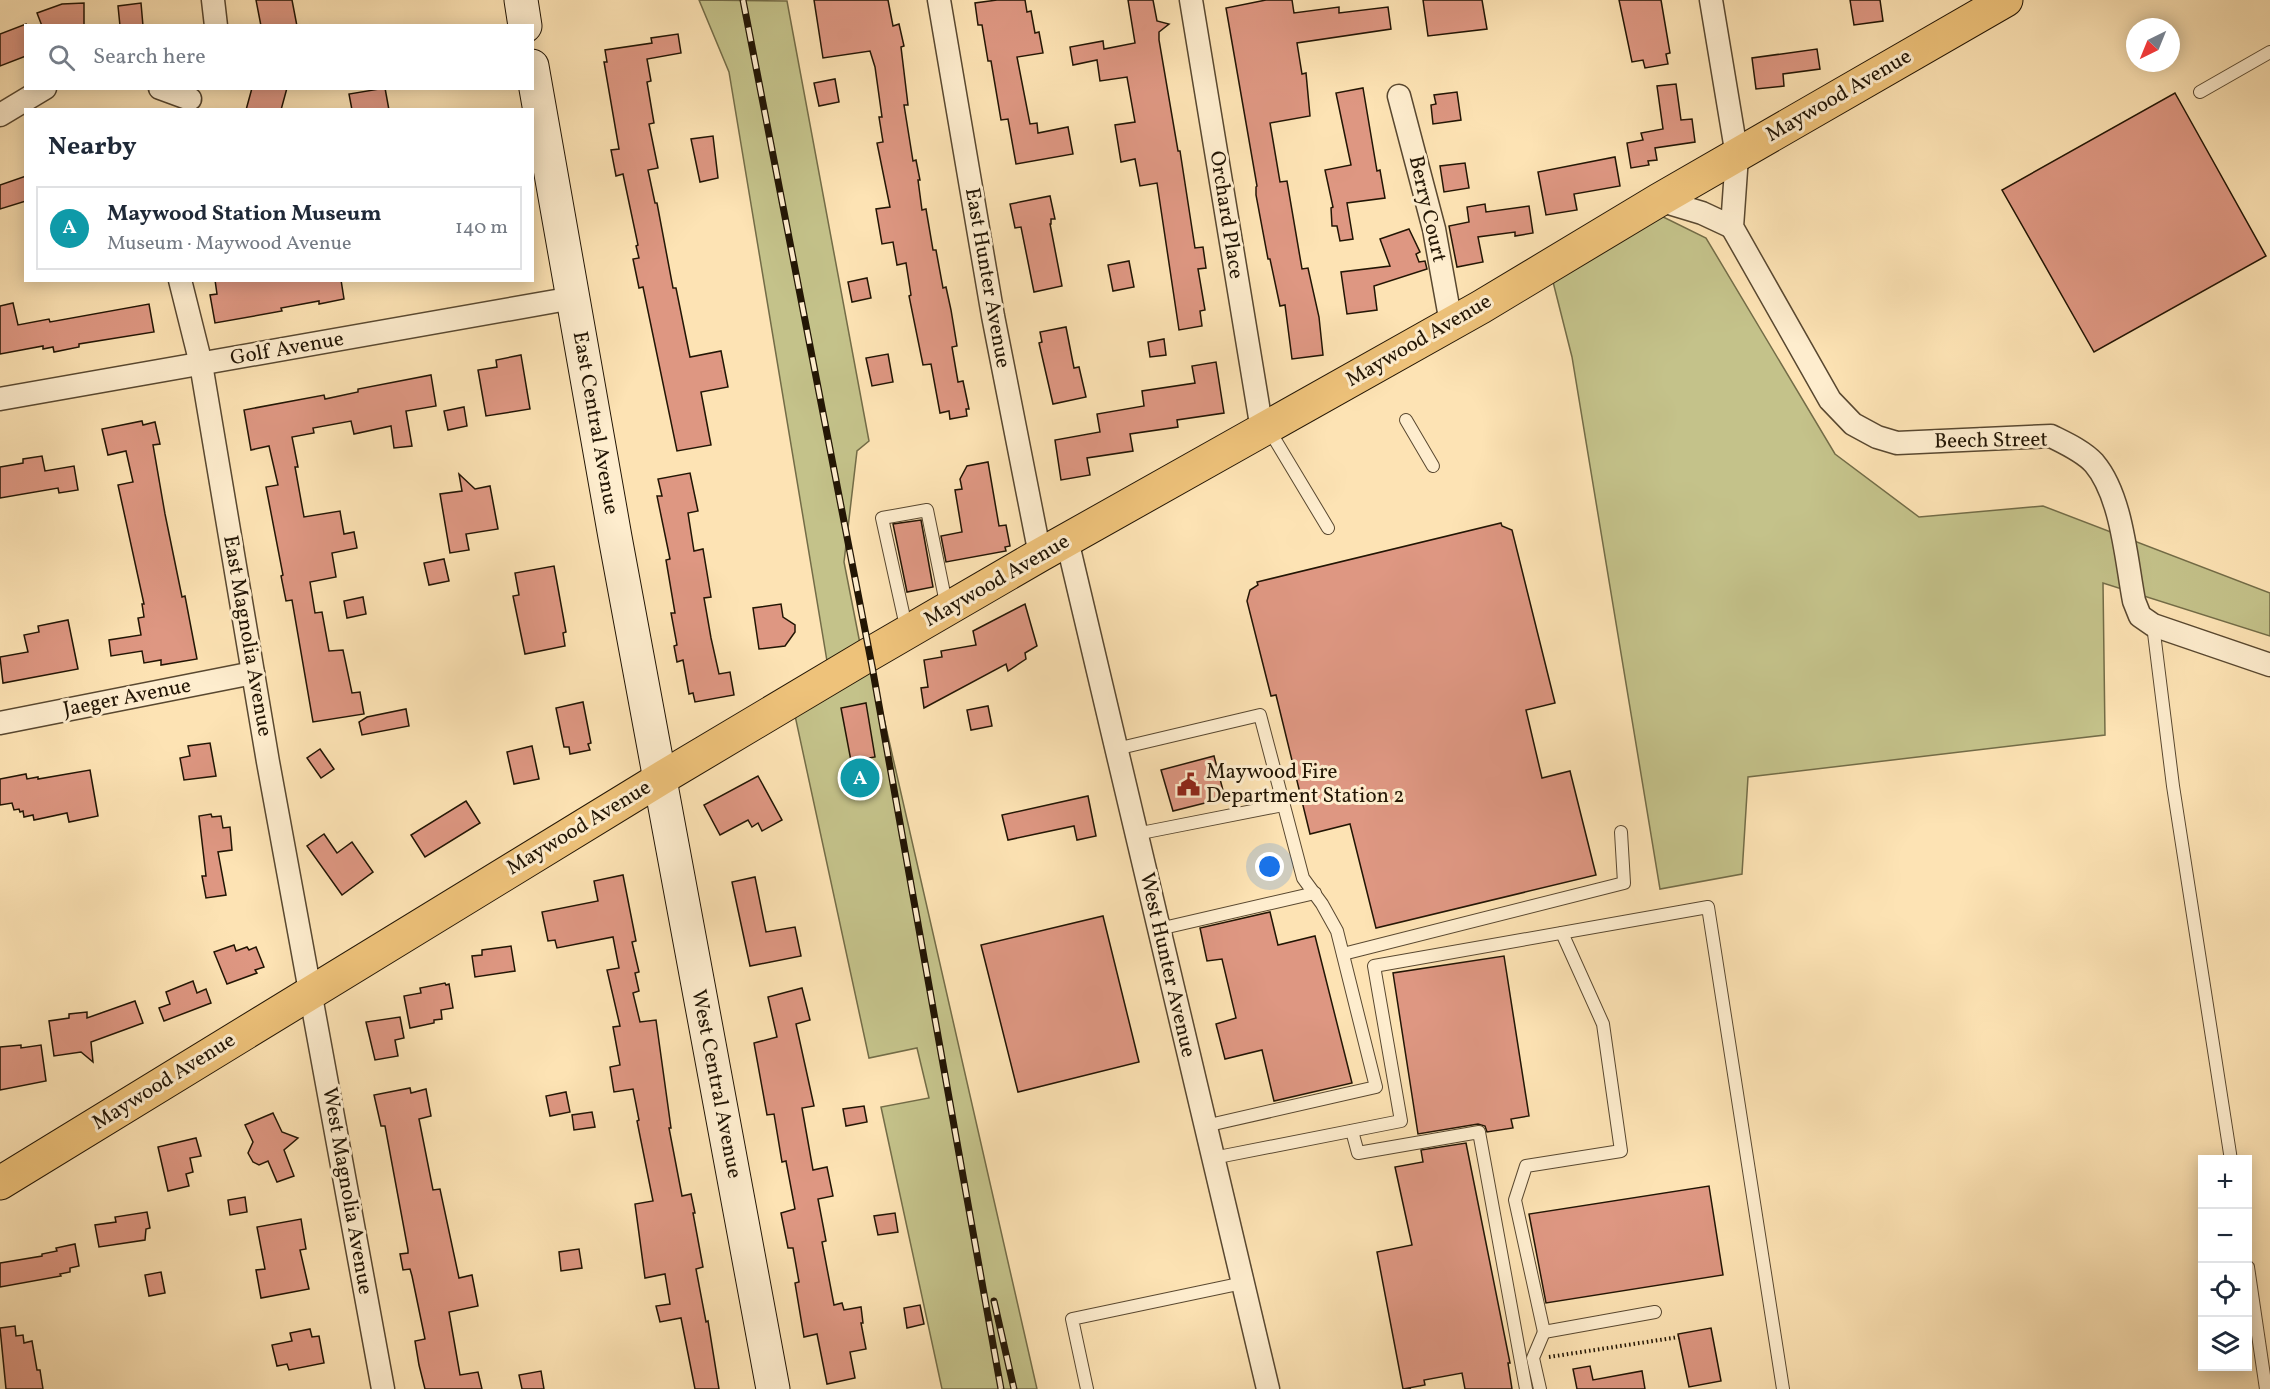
<!DOCTYPE html>
<html lang="en">
<head>
<meta charset="utf-8">
<style>
	body { margin:0; font-family:Vollkorn,serif; background:#f6f6f7; color:#1f2937 }
	.controls { position:absolute; right:18px; bottom:18px; display:grid; overflow:hidden; border-radius:0px; box-shadow:0 3px 15px #0003 }
	.controls button { width:54px; height:54px; display:grid; place-items:center; padding:0; border:0; border-bottom:2px solid #e0e1e3; background:#fff; color:#1f2937; font:30px sans-serif }
	.compass { position:absolute; left:2126px; top:18px; width:54px; height:54px; border-radius:50%; background:#fff; box-shadow:0 3px 15px #0003; rotate:223deg }
	.you { position:absolute; left:1270px; top:867px; width:21px; height:21px; margin:-15px; border:4px solid #fff; border-radius:50%; background:#1a73e8; box-shadow:0 0 0 9px #1a73e833 }
	.badge { display:grid; place-items:center; width:39px; height:39px; border-radius:50%; background:#1a73e8; color:#fff; font-size:20px; font-weight:700 }
	.pin { position:absolute; translate:-50% -50%; border:3px solid #fff; box-shadow:0 2px 6px #0006 }
	.list { margin:0; padding:0; list-style:none }
	h2 { display:flex; justify-content:space-between; align-items:center; height:78px; margin:0; padding:0 24px; font-size:26px }
	h2 small { font-size:20px; font-weight:400; color:#747a83 }
	.list li { display:grid; grid-template-columns:39px 1fr auto; gap:18px; align-items:center; box-sizing:border-box; height:84px; margin:0 12px 12px; padding:0 12px; border:2px solid #e0e1e3; border-radius:0px }
	.list b { display:block; font-size:22px; white-space:nowrap }
	.list p { margin:0; font-size:20px; white-space:nowrap; color:#747a83 }
	.list em { font-size:20px; font-style:normal; color:#747a83 }
	.icon { flex:none; width:33px; height:33px; fill:none; stroke:currentColor; stroke-width:2; stroke-linecap:round; stroke-linejoin:round }
	.map { position:relative; flex:none; width:2270px; height:1389px; overflow:hidden }
	.search { position:absolute; background:#fff; box-shadow:0 3px 15px #0003; left:24px; top:24px; width:510px; height:66px; display:flex; align-items:center; gap:15px; box-sizing:border-box; padding:0 21px; border-radius:0px; color:#747a83; font-size:22px }
	.panel { position:absolute; background:#fff; box-shadow:0 3px 15px #0003; left:24px; top:108px; width:510px; height:174px; border-radius:0px }
	.map>svg:first-child { display:block }
</style>
</head>
<body>
<div class="map">
<svg width="2270" height="1389" viewBox="0 0 2270 1389">
	<rect width="100%" height="100%" fill="#fde3b4"/>
	<filter id="stains"><feTurbulence type="fractalNoise" baseFrequency=".00333" numOctaves="4"/><feColorMatrix values="0 0 0 0 .2 0 0 0 0 .09 0 0 0 0 .02 0 0 0 .5 -.17"/></filter>
	<radialGradient id="worn" r=".72"><stop offset=".6" stop-color="#630" stop-opacity="0"/><stop offset="1" stop-color="#630" stop-opacity=".3"/></radialGradient>
	<g fill="#c4c28a" stroke="#736c47" stroke-width="1.5">
		<polygon points="699,0 787,1 869,441 857,451 844,562 863,659 830,679 729,72"/>
		<polygon points="1645,208 1706,238 1835,454 1919,517 2043,506 2270,593 2270,636 2103,583 2105,735 1748,777 1742,874 1660,889 1572,357 1549,266"/>
		<polygon points="872,666 1037,1389 942,1389 881,1107 929,1098 917,1048 869,1058 794,711"/>
	</g>
	<g fill="#de9782" stroke="#221504" stroke-width="1.5">
		<polygon points="256,0 292,0 297,26 261,26"/>
		<polygon points="814,0 888,0 893,26 899,24 904,46 901,47 908,105 904,105 913,161 916,160 920,180 918,180 922,210 926,209 933,250 936,250 943,288 946,287 951,310 957,346 952,347 958,382 963,381 969,409 966,409 967,416 950,419 949,411 940,413 931,364 923,365 909,296 911,295 906,263 897,265 893,242 882,244 876,209 890,207 877,143 883,142 879,117 882,117 875,67 870,51 823,58"/>
		<polygon points="997,0 1025,0 1027,12 1031,11 1035,33 1039,32 1043,53 1017,57 1030,124 1037,123 1038,133 1068,127 1073,154 1016,164 1008,119 1001,120 991,61 988,61 982,25 978,25 975,3"/>
		<polygon points="1128,0 1153,0 1157,21 1169,24 1159,32 1159,40 1178,151 1180,151 1195,248 1203,247 1206,268 1198,269 1205,310 1200,311 1202,326 1179,330 1157,183 1140,186 1135,159 1121,162 1115,125 1135,122 1127,77 1100,81 1097,60 1073,65 1070,47 1103,41 1104,49 1135,43"/>
		<polygon points="1266,0 1292,0 1294,13 1339,7 1339,13 1388,7 1391,29 1297,43 1302,74 1306,73 1310,116 1270,123 1280,182 1287,181 1302,269 1308,268 1319,317 1323,355 1292,359 1285,305 1280,306 1270,259 1268,259 1256,195 1256,187 1257,186 1226,8"/>
		<polygon points="1423,0 1482,0 1487,29 1428,36"/>
		<polygon points="1619,0 1661,0 1670,53 1666,54 1668,64 1645,68 1643,60 1632,62"/>
		<polygon points="1850,0 1880,0 1883,21 1854,25"/>
		<polygon points="84,3 84,26 42,26 37,13 62,4"/>
		<polygon points="141,3 143,26 120,26 118,6"/>
		<polygon points="26,24 26,56 0,66 0,34"/>
		<polygon points="678,34 681,53 647,59 651,81 647,82 654,123 649,124 658,168 648,170 655,203 657,203 673,288 676,288 690,357 721,351 728,387 701,392 711,445 677,451 643,287 639,288 633,259 639,258 636,246 638,245 623,174 616,176 611,150 619,149 604,62 607,62 605,50 652,43 651,38"/>
		<polygon points="1817,49 1820,69 1783,74 1784,86 1756,89 1752,58"/>
		<polygon points="835,79 839,102 819,106 814,83"/>
		<polygon points="1676,84 1681,120 1692,119 1695,142 1655,148 1657,160 1648,161 1649,165 1631,168 1627,143 1643,140 1641,133 1663,129 1657,86"/>
		<polygon points="252,88 287,88 281,110 246,110"/>
		<polygon points="385,88 389,110 352,110 349,94"/>
		<polygon points="1363,88 1377,171 1380,170 1385,198 1347,203 1353,239 1340,241 1337,226 1332,226 1331,208 1333,207 1325,170 1351,165 1336,93"/>
		<polygon points="1457,92 1461,120 1433,124 1431,105 1436,104 1434,95"/>
		<polygon points="2175,93 2266,256 2094,352 2002,190"/>
		<polygon points="713,136 718,178 700,182 691,139"/>
		<polygon points="1615,157 1620,186 1574,194 1577,210 1546,215 1538,172"/>
		<polygon points="1465,163 1469,188 1444,192 1440,166"/>
		<polygon points="26,176 26,201 0,209 0,185"/>
		<polygon points="1050,196 1055,219 1051,219 1051,224 1050,224 1062,286 1034,292 1021,227 1015,228 1010,204"/>
		<polygon points="1485,204 1486,212 1529,206 1533,233 1515,236 1515,232 1478,237 1483,262 1457,267 1449,226 1469,222 1467,207"/>
		<polygon points="1409,229 1420,252 1416,254 1419,262 1425,261 1427,269 1374,286 1377,310 1347,314 1341,272 1390,266 1380,239"/>
		<polygon points="1129,261 1134,287 1113,291 1108,265"/>
		<polygon points="867,278 871,298 852,302 848,282"/>
		<polygon points="215,280 341,280 344,299 319,304 319,301 281,308 282,311 215,323 210,295 217,294"/>
		<polygon points="13,303 18,325 49,319 50,322 149,304 154,332 79,344 79,347 54,352 53,347 43,349 43,346 0,354 0,306"/>
		<polygon points="1066,327 1074,368 1079,367 1086,397 1053,404 1039,343 1042,342 1040,332"/>
		<polygon points="1164,339 1166,355 1150,357 1148,342"/>
		<polygon points="888,354 893,382 872,386 866,358"/>
		<polygon points="521,355 530,409 486,416 478,370 497,367 496,360"/>
		<polygon points="1216,362 1224,413 1177,420 1178,427 1130,434 1133,451 1087,458 1090,475 1061,480 1055,440 1100,432 1097,414 1144,406 1142,391 1195,383 1192,366"/>
		<polygon points="431,375 436,406 406,411 412,446 394,448 391,426 354,434 351,421 313,428 314,433 292,437 298,467 295,467 304,517 340,511 344,534 354,532 357,548 332,553 336,577 310,582 315,613 322,612 329,651 343,650 352,693 360,692 364,714 313,722 292,600 286,601 281,576 283,575 266,487 278,485 269,446 251,450 244,410 324,395 325,399 358,392 358,389"/>
		<polygon points="464,407 467,426 448,430 444,411"/>
		<polygon points="142,421 143,425 155,422 160,444 153,445 165,514 182,597 185,596 197,659 161,665 161,660 144,663 142,651 111,656 109,640 141,635 138,618 144,617 142,604 144,604 118,485 133,482 126,451 108,455 102,429"/>
		<polygon points="42,456 45,471 74,466 78,490 59,493 58,488 0,498 0,467 23,463 23,459"/>
		<polygon points="988,462 999,526 1006,525 1010,546 1005,547 1006,551 946,562 941,536 962,532 955,490 962,489 960,479 967,466"/>
		<polygon points="690,473 698,511 688,513 694,551 703,549 711,597 704,598 711,638 719,674 730,672 734,695 695,702 693,693 689,694 683,660 677,662 674,646 677,645 671,613 675,613 666,560 670,559 657,496 662,496 658,479"/>
		<polygon points="459,474 475,489 490,486 498,529 466,534 469,550 450,553 440,494 462,491"/>
		<polygon points="921,520 933,587 907,592 893,524"/>
		<polygon points="1501,523 1502,526 1512,530 1555,703 1526,710 1542,778 1570,771 1596,875 1376,928 1350,824 1310,834 1276,695 1271,696 1247,601 1250,590 1258,585 1257,582"/>
		<polygon points="444,559 449,581 429,585 424,563"/>
		<polygon points="554,566 566,632 563,633 565,646 525,654 513,596 519,595 515,573"/>
		<polygon points="363,597 366,614 347,618 344,601"/>
		<polygon points="781,604 783,617 795,625 795,632 785,646 759,649 753,608"/>
		<polygon points="1025,604 1037,646 1025,653 1026,659 1008,671 1006,664 924,708 921,688 928,687 924,660 942,657 941,651 976,645 973,631"/>
		<polygon points="68,620 78,669 3,683 0,657 28,652 24,635 39,632 38,626"/>
		<polygon points="583,702 591,743 588,744 590,750 570,754 569,747 564,747 556,708"/>
		<polygon points="866,703 875,757 851,761 841,708"/>
		<polygon points="988,706 992,726 971,730 967,710"/>
		<polygon points="406,709 409,726 362,735 359,722 367,717"/>
		<polygon points="210,743 216,776 184,780 180,758 190,756 188,746"/>
		<polygon points="532,746 539,779 514,784 507,752"/>
		<polygon points="320,749 334,769 321,778 307,758"/>
		<polygon points="1214,756 1225,798 1173,811 1161,770"/>
		<polygon points="90,770 98,816 69,822 67,813 34,820 33,815 24,817 23,811 20,812 19,809 14,810 12,803 0,805 0,779 26,774 27,779 38,777 38,779"/>
		<polygon points="758,776 782,820 762,831 758,823 752,827 748,820 720,835 704,805"/>
		<polygon points="1088,796 1096,836 1077,840 1074,826 1008,840 1002,815"/>
		<polygon points="466,801 480,823 425,857 411,835"/>
		<polygon points="211,814 212,817 221,816 223,828 230,827 232,850 218,852 226,895 206,898 202,876 206,876 199,816"/>
		<polygon points="324,834 337,853 352,842 373,872 342,895 307,846"/>
		<polygon points="623,875 636,941 632,942 639,972 635,973 639,991 633,993 640,1022 656,1020 671,1128 669,1128 682,1196 691,1194 695,1213 693,1213 703,1267 696,1269 706,1322 708,1321 719,1389 695,1389 681,1318 660,1322 656,1306 670,1304 665,1274 645,1278 635,1204 653,1201 637,1121 639,1120 633,1089 614,1092 610,1067 620,1065 613,1027 620,1026 607,970 619,968 613,937 557,948 555,940 548,941 542,912 598,901 594,881"/>
		<polygon points="755,877 766,932 795,927 801,956 750,966 732,882"/>
		<polygon points="1270,912 1278,945 1315,936 1352,1083 1274,1101 1262,1050 1225,1059 1216,1024 1236,1018 1222,959 1207,961 1200,928"/>
		<polygon points="1103,916 1139,1062 1018,1092 981,945"/>
		<polygon points="234,945 236,951 247,947 249,950 256,947 264,967 255,970 257,973 227,984 214,952"/>
		<polygon points="511,946 515,971 475,977 472,956 482,955 482,950"/>
		<polygon points="1504,956 1529,1116 1511,1119 1513,1128 1487,1132 1485,1126 1478,1124 1418,1134 1393,973"/>
		<polygon points="193,981 197,993 206,989 211,1003 164,1021 159,1008 170,1004 166,992"/>
		<polygon points="445,983 446,985 449,984 453,1008 441,1010 442,1019 434,1020 434,1023 410,1028 404,996 421,993 420,988"/>
		<polygon points="802,988 810,1020 796,1024 814,1106 802,1108 813,1170 827,1167 833,1196 818,1199 826,1241 822,1242 834,1305 842,1303 844,1310 861,1307 863,1323 861,1323 866,1349 850,1352 855,1378 827,1384 817,1334 804,1337 795,1283 799,1282 793,1248 788,1248 781,1213 795,1209 786,1161 782,1162 774,1114 767,1115 754,1043 777,1037 768,997"/>
		<polygon points="135,1001 143,1023 91,1042 93,1062 81,1052 54,1056 49,1021 69,1018 69,1014 87,1012 87,1018"/>
		<polygon points="400,1017 404,1038 395,1040 398,1056 375,1060 366,1022"/>
		<polygon points="21,1045 21,1048 41,1045 46,1081 0,1090 0,1047"/>
		<polygon points="410,1088 411,1093 426,1089 431,1116 419,1119 433,1190 440,1189 459,1278 472,1275 478,1306 449,1312 460,1375 478,1372 482,1389 425,1389 419,1365 415,1341 425,1339 412,1276 410,1269 403,1270 400,1254 408,1253 408,1250 385,1126 381,1126 374,1095"/>
		<polygon points="566,1092 570,1112 550,1116 546,1096"/>
		<polygon points="864,1106 867,1122 846,1126 843,1109"/>
		<polygon points="592,1112 595,1127 574,1130 572,1115"/>
		<polygon points="273,1113 282,1132 298,1138 284,1150 294,1176 277,1182 268,1161 259,1165 253,1162 248,1153 253,1142 245,1125"/>
		<polygon points="196,1138 201,1156 190,1158 193,1172 186,1174 189,1186 168,1191 158,1147"/>
		<polygon points="1466,1143 1510,1363 1508,1363 1512,1389 1465,1389 1462,1373 1424,1380 1425,1385 1403,1389 1377,1252 1412,1245 1395,1167 1423,1162 1421,1150"/>
		<polygon points="1709,1186 1723,1275 1546,1303 1529,1214"/>
		<polygon points="245,1197 247,1212 230,1215 228,1200"/>
		<polygon points="147,1212 150,1228 146,1229 145,1240 99,1247 95,1225 116,1222 115,1217"/>
		<polygon points="895,1213 898,1232 878,1235 874,1216"/>
		<polygon points="301,1219 306,1249 300,1250 309,1289 261,1298 256,1270 265,1269 257,1227"/>
		<polygon points="75,1244 79,1266 70,1268 70,1272 60,1274 61,1276 0,1287 0,1263 42,1256 42,1254 57,1251 56,1248"/>
		<polygon points="579,1249 582,1268 561,1271 559,1252"/>
		<polygon points="161,1272 165,1293 149,1296 145,1275"/>
		<polygon points="920,1305 924,1324 907,1328 904,1308"/>
		<polygon points="15,1326 16,1336 23,1335 24,1343 32,1341 37,1370 40,1370 43,1389 6,1389 0,1328"/>
		<polygon points="1711,1328 1721,1381 1689,1387 1678,1334"/>
		<polygon points="310,1329 312,1337 319,1336 324,1363 289,1370 287,1364 277,1366 272,1345 292,1341 290,1333"/>
		<polygon points="1590,1366 1593,1380 1642,1371 1645,1389 1577,1389 1573,1369"/>
		<polygon points="541,1371 544,1389 522,1389 519,1375"/>
	</g>
	<g fill="none" stroke-linecap="round" stroke-linejoin="round">
		<defs>
			<g id="lane">
				<polyline points="2200,92 2270,52"/>
				<polyline points="1406,420 1433,466"/>
				<polyline points="1268,428 1328,528"/>
				<polyline points="2153,625 2173,786 2231,1160"/>
				<polyline points="907,631 882,518 927,510 947,608"/>
				<polyline points="1116,749 1260,715 1303,878 1322,904 1337,931 1376,1087 1205,1126"/>
				<polyline points="1136,834 1283,805"/>
				<polyline points="1159,929 1315,893"/>
				<polyline points="1562,933 1603,1024 1621,1151 1526,1166 1515,1200 1544,1332 1655,1312"/>
				<polyline points="1343,954 1624,883 1621,832"/>
				<polyline points="1352,1131 1358,1153 1479,1132 1526,1389"/>
				<polyline points="1213,1158 1401,1121 1374,966 1708,907 1783,1389"/>
				<polyline points="2248,1267 2266,1389"/>
				<polyline points="1087,1389 1072,1319 1243,1283"/>
				<polyline points="1540,1389 1533,1358 1544,1332"/>
			</g>
			<g id="street">
				<polyline points="213,0 216,26"/>
				<polyline points="939,0 993,316 1040,555"/>
				<polyline points="1191,0 1262,430"/>
				<path d="M 1711,0 L 1737,156 L 1732,227 L 1830,400 L 1853,424 L 1877,437 L 1897,443 L 2051,436 C 2065,443 2083,451 2094,463 C 2122,496 2126,559 2134,601 L 2140,616 L 2153,625 L 2270,665"/>
				<polyline points="160,88 190,99"/>
				<polyline points="1399,96 1434,229 1451,323"/>
				<polyline points="0,115 45,88"/>
				<polyline points="1659,200 1702,213 1732,227"/>
				<polyline points="180,280 201,364 268,762 383,1389"/>
				<polyline points="0,399 573,298"/>
				<polyline points="1067,540 1268,1389"/>
				<polyline points="0,723 253,673"/>
			</g>
			<g id="secondary">
				<polyline points="521,0 525,26"/>
				<polyline points="532,66 615,537 773,1389"/>
			</g>
			<polyline id="primary" points="0,1183 660,779 868,655 1040,555 1481,307 1659,200 2006,0"/>
		</defs>
		<use href="#lane" stroke="#594830" stroke-width="14"/>
		<use href="#street" stroke="#594830" stroke-width="25"/>
		<use href="#secondary" stroke="#221504" stroke-width="35"/>
		<use href="#primary" stroke="#221504" stroke-width="35"/>
		<g stroke="#221504" stroke-width="4" stroke-dasharray="1.5 3" stroke-linecap="butt">
			<polyline points="1549,1357 1679,1337"/>
			<polyline points="1409,1388 1409,1389"/>
		</g>
		<use href="#lane" stroke="#feedce" stroke-width="12"/>
		<use href="#street" stroke="#feedce" stroke-width="22"/>
		<use href="#secondary" stroke="#feedce" stroke-width="33"/>
		<use href="#primary" stroke="#eec27a" stroke-width="33"/>
		<defs>
			<g id="rail">
				<polyline points="743,0 872,666 1001,1389"/>
				<polyline points="994,1301 1014,1389"/>
			</g>
		</defs>
		<use href="#rail" stroke="#221504" stroke-width="7"/>
		<use href="#rail" stroke="#feedce" stroke-width="4.5" stroke-dasharray="14" stroke-linecap="butt"/>
	</g>
	<defs>
		<symbol id="civic-bare" viewBox="-9 -9 18 18"><path d="M-.6-6.5H3V-4.5H.6V-3L4-1V1h2V6H-6V1h2V-1L-.6-3ZM-1.2 2.5V6h2.4V2.5Z" fill="#8f2418" stroke="#feedce" stroke-width="2.5" paint-order="stroke"/></symbol>
	</defs>
	<g fill-rule="evenodd">
		<use href="#civic-bare" x="1172" y="768" width="33" height="33"/>
	</g>
	<g text-anchor="middle" dominant-baseline="central" stroke-width="6" stroke-linejoin="round" paint-order="stroke">
		<g font-size="21" fill="#221504" stroke="#feedce">
			<text transform="translate(1839 96) rotate(-30)">Maywood Avenue</text>
			<text transform="translate(1427 209) rotate(77)">Berry Court</text>
			<text transform="translate(1226 215) rotate(81)">Orchard Place</text>
			<text transform="translate(987 278) rotate(80)">East Hunter Avenue</text>
			<text transform="translate(1419 341) rotate(-30)">Maywood Avenue</text>
			<text transform="translate(287 349) rotate(-10)">Golf Avenue</text>
			<text transform="translate(595 423) rotate(80)">East Central Avenue</text>
			<text transform="translate(1991 441) rotate(-1)">Beech Street</text>
			<text transform="translate(997 581) rotate(-30)">Maywood Avenue</text>
			<text transform="translate(247 636) rotate(80)">East Magnolia Avenue</text>
			<text transform="translate(127 698) rotate(-11)">Jaeger Avenue</text>
			<text transform="translate(579 828) rotate(-31)">Maywood Avenue</text>
			<text transform="translate(1167 965) rotate(77)">West Hunter Avenue</text>
			<text transform="translate(164 1082) rotate(-32)">Maywood Avenue</text>
			<text transform="translate(716 1084) rotate(79)">West Central Avenue</text>
			<text transform="translate(347 1191) rotate(80)">West Magnolia Avenue</text>
		</g>
		<g font-size="21" fill="#221504" stroke="#feedce" text-anchor="start">
			<text x="1206" y="772">Maywood Fire<tspan x="1206" dy="24">Department Station 2</tspan></text>
		</g>
	</g>
	<rect width="100%" height="100%" filter="url(#stains)"/>
	<rect width="100%" height="100%" fill="url(#worn)"/>
</svg>
<div class="controls">
<button>+</button>
<button>−</button>
<button><svg class="icon" aria-label="locate" viewBox="0 0 24 24"><circle cx="12" cy="12" r="6"/><path d="M12 2v4M12 18v4M2 12h4M18 12h4"/></svg></button>
<button><svg class="icon" aria-label="layers" viewBox="0 0 24 24"><path d="M12 4l9 5-9 5-9-5zM3 14l9 5 9-5"/></svg></button>
</div>
<svg class="compass" viewBox="-18 -18 36 36"><path d="M0-13l5 13h-10z" fill="#e53935"/><path d="M0 13l5-13h-10z" fill="#747a83"/></svg>
<div class="you"></div>
<div class="pin badge" style="left:860px;top:778px;background:#0f9aa8">A</div>
<div class="search"><svg class="icon" aria-label="search" viewBox="0 0 24 24"><circle cx="10" cy="10" r="6"/><path d="M15 15l6 6"/></svg>Search here</div>
<section class="panel">
<h2>Nearby<small></small></h2>
<ul class="list">
<li><span class="badge" style="background:#0f9aa8">A</span><div><b>Maywood Station Museum</b><p>Museum · Maywood Avenue</p></div><em>140 m</em></li>
</ul>
</section>
</div>
</body>
</html>
